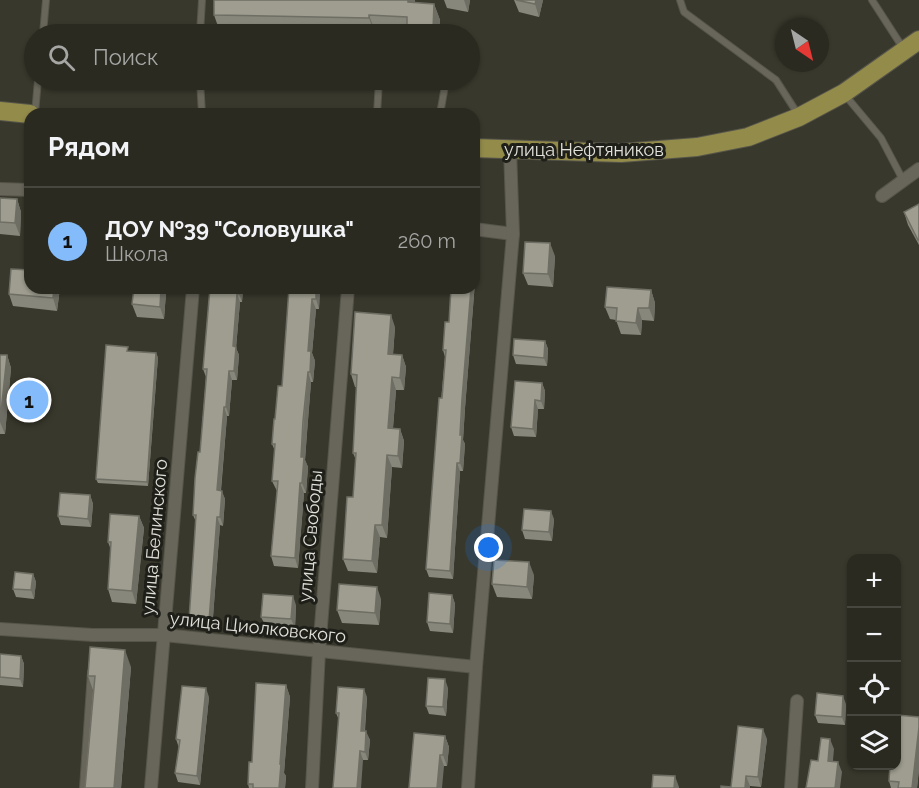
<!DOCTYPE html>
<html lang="ru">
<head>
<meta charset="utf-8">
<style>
	body { margin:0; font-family:Raleway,sans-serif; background:#37362e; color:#f1f3f6 }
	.controls { position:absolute; right:18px; bottom:18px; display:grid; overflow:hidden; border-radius:12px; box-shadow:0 2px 4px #0004 }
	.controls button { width:54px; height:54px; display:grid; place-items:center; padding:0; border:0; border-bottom:2px solid #47463f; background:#2b2a21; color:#f1f3f6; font:30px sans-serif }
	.compass { position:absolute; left:775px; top:18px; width:54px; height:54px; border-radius:50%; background:#2b2a21; box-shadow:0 2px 4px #0004; rotate:145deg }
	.you { position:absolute; left:489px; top:548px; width:21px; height:21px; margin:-15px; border:4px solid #fff; border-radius:50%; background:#1a73e8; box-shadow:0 0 0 9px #1a73e833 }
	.badge { display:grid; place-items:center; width:39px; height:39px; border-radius:50%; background:#84bcfb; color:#111; font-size:20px; font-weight:700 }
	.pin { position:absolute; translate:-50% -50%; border:3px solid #fff; box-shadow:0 2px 6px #0006 }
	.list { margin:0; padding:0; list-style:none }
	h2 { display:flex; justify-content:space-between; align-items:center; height:78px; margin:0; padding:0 24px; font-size:26px }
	h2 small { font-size:20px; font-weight:400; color:#a6a7a5 }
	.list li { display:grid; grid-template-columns:39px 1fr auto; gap:18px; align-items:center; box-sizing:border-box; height:108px; padding:0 24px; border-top:2px solid #47463f }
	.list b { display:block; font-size:22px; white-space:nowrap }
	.list p { margin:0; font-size:20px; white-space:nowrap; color:#a6a7a5 }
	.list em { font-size:20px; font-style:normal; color:#a6a7a5 }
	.icon { flex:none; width:33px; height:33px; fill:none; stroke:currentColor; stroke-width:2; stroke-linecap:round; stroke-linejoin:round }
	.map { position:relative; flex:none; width:919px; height:788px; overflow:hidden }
	.search { position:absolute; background:#2b2a21; box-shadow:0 2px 4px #0004; left:24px; top:24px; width:456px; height:66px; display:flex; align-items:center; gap:15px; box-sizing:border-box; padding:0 21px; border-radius:33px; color:#a6a7a5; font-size:22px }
	.panel { position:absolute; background:#2b2a21; box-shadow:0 2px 4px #0004; left:24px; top:108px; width:456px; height:186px; border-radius:18px }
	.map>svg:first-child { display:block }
</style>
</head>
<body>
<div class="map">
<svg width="919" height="788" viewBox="0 0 919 788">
	<rect width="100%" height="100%" fill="#39382c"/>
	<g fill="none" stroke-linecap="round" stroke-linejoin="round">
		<defs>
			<g id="lane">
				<polyline points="680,0 684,12 776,80 799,116"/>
				<polyline points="872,0 903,48"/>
				<polyline points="43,34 46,0"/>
				<polyline points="200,34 202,0"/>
				<polyline points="200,80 202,114"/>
				<polyline points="845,95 881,138 903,180"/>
				<polyline points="35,113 38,80"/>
				<polyline points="377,114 379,80"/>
				<polyline points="440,114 446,80"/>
				<polyline points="83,788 91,672"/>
			</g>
			<g id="street">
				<polyline points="0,189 30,190"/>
				<polyline points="882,196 919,169"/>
				<polyline points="474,229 513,234"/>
				<polyline points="0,629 93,635 164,635 476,667"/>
				<polyline points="151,788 193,288"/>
				<polyline points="312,788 319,651 348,288"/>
				<polyline points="468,788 476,667 513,234 510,150"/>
				<polyline points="791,788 797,701"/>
			</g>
			<g id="primary">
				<polyline points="0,111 30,114"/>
				<polyline points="474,148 621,153 697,147 748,137 799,117 844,93 919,40"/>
			</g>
		</defs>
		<use href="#lane" stroke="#56554b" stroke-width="8"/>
		<use href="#street" stroke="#56554b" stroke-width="14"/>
		<use href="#primary" stroke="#56554b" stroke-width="20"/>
		<use href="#lane" stroke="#68665a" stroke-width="6"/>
		<use href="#street" stroke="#68665a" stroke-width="12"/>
		<use href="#primary" stroke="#938b4a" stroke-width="18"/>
	</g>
	<g fill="#88877b">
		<polygon points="214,0 415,0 415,3 434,4 440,20 439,34 409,34 409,33 375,31 375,34 220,32 214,15"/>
		<polygon points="444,0 470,0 468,12 447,8"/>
		<polygon points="514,0 543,0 539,17 519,12"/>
		<polygon points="0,198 17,199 21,212 20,236 0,234"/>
		<polygon points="919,204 919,245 908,225 904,212"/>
		<polygon points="474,249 480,257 478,282 475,282 465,408 463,440 465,444 463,471 460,471 453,579 429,577 426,569 445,357 443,350 449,322 474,288"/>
		<polygon points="555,256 553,287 528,285 523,273"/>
		<polygon points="60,288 57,311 13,306 9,294"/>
		<polygon points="210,288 243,288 242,302 240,302 236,348 239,355 237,380 232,380 229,416 227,416 221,491 225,499 223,526 220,525 212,630 192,628 189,620 196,522 193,515 200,452 206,377 203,369"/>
		<polygon points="289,288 320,288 319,309 316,309 312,353 315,361 313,382 311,382 307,432 305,460 308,467 306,493 304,493 298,568 274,566 271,556 277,491 272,481 275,451 272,444 275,419 282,386"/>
		<polygon points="651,290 655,303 654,321 642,320 641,335 621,334 616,320 610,319 605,307"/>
		<polygon points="166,293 164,319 137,317 132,304"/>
		<polygon points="395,327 393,355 402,355 406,367 404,390 396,390 393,428 400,429 404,441 402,468 392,467 387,538 380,537 377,573 348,571 343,559 353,497 356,460 353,453 357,387 355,387 351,374"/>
		<polygon points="545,341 548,349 547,366 516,364 513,355"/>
		<polygon points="129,351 158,357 148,486 98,483 96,479"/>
		<polygon points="0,355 7,355 11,368 5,434 0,434"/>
		<polygon points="542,383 545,391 544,409 538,409 536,437 514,436 511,427"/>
		<polygon points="90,495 93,504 91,527 61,525 58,516"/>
		<polygon points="139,516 144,528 136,604 112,602 108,589 111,550 108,542"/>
		<polygon points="554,519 552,541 525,539 522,530"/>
		<polygon points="33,574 36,582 34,599 16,597 13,589"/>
		<polygon points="534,575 532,599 497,597 492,584"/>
		<polygon points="452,595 455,604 453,633 430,631 427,622"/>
		<polygon points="381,599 379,625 342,623 337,610"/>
		<polygon points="296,605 295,628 265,625 261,617"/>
		<polygon points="0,654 21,656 24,664 23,687 0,685"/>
		<polygon points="131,667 121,788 85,788 93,690 88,676"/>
		<polygon points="286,685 290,697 284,773 286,776 285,788 249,788 248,784 252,762"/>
		<polygon points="448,688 446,716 429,714 426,706"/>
		<polygon points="209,697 200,785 178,782 175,773 179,748 176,739"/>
		<polygon points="367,697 365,731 370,740 368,760 363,760 339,720 336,713"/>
		<polygon points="846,704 845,725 818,723 815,715"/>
		<polygon points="919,717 919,769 917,788 891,788 889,781 890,769 889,765 897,765"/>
		<polygon points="445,736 449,747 447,766 444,766 409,788"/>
		<polygon points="767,739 761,787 750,786 750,788 721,788 731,787"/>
	</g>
	<g fill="#6f6e64">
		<polygon points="408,0 415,0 414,19 408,2"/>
		<polygon points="464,0 470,0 468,12"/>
		<polygon points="536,0 543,0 539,17 535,4"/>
		<polygon points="434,4 440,20 439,34 435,34 433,29"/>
		<polygon points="369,15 375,31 375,34 369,18"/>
		<polygon points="17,199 21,212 20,236 15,223"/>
		<polygon points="550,243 555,256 553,287 548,274"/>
		<polygon points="476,249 480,257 478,282 475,274"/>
		<polygon points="474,278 475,282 465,408 463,440 465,444 463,471 460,463 462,399 471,288 474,288"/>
		<polygon points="54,288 60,288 57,311 53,298"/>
		<polygon points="161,288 165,288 166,293 164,319 160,307"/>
		<polygon points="239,288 243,288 242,302 239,294"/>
		<polygon points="316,288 320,288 319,309 316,299"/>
		<polygon points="651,290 655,303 654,321 649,308"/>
		<polygon points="237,294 240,302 236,348 239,355 237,380 234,371 233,346"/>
		<polygon points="312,299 316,309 312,353 315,361 313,382 310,372 308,351"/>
		<polygon points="638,308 642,320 641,335 636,323"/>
		<polygon points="391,315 395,327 392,366 388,354"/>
		<polygon points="545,341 548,349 547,366 544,358"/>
		<polygon points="156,353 158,357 148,486 147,482"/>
		<polygon points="7,355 11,368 5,434 0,422"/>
		<polygon points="402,355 406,367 404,390 400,378"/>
		<polygon points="229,371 232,380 229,416 226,407"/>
		<polygon points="308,372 311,382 305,460 308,467 306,493 302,483 301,457"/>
		<polygon points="392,377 396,390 392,440 388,428"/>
		<polygon points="542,383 545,391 544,409 541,401"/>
		<polygon points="535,400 538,409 536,437 533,429"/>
		<polygon points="224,407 227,416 220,499 217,490"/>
		<polygon points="400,429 404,441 402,468 398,456"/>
		<polygon points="387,455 392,467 387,538 382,525"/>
		<polygon points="457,463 460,471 453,579 450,571"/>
		<polygon points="300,483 304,493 298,568 295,558"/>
		<polygon points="222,491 225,499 223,526 220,517"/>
		<polygon points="90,495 93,504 91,527 88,519"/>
		<polygon points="551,511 554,519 552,541 549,532"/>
		<polygon points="139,516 144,528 136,604 132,591"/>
		<polygon points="217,517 220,525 212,630 209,621"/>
		<polygon points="375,525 380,537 377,573 372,561"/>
		<polygon points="529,562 534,575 532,599 527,587"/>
		<polygon points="33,574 36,582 34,599 31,590"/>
		<polygon points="377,587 381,599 379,625 375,613"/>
		<polygon points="452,595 455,604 453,633 450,624"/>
		<polygon points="293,596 296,605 295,628 291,619"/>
		<polygon points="125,650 131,667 121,788 114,788"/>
		<polygon points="21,656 24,664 23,687 20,679"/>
		<polygon points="445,679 448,688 446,716 443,707"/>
		<polygon points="286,685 290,697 284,773 286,776 285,788 279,788 280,764"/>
		<polygon points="206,688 209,697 200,785 197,776"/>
		<polygon points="364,689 367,697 364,739 361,731"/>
		<polygon points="843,696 846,704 845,725 842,717"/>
		<polygon points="919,727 919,769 917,788 912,788"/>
		<polygon points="763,729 767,739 761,787 758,777"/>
		<polygon points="366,731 370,740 368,760 365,752"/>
		<polygon points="445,736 449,747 447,766 443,755"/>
		<polygon points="830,739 834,749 832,771 828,761"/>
		<polygon points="360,751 363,760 361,788 357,788"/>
		<polygon points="440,755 444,766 442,788 437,788"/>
		<polygon points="838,762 842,772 840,788 835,788"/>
		<polygon points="675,776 679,787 679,788 674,788"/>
		<polygon points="746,776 750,786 750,788 745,788"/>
	</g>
	<g fill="#9e9d8f" stroke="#6f6e64" stroke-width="1.5">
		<polygon points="214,0 408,0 408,2 434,4 433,29 407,27 407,17 369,15 369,18 214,15"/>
		<polygon points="516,0 536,0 535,4"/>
		<polygon points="0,198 17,199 15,223 0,222"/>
		<polygon points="919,204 919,239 918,240 904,212"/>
		<polygon points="525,242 550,243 548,274 523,273"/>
		<polygon points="474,249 476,249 475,274 474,274"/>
		<polygon points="11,269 30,270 30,288 54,288 53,298 9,294"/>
		<polygon points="607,287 651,290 649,308 638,308 636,323 616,321 617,308 605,307"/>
		<polygon points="134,288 161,288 160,307 132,304"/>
		<polygon points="210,288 239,288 239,294 237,294 233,346 236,347 234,371 229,371 226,407 224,407 217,490 222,491 220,517 217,517 209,621 189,620 196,515 193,515 195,478 198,452 200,452 207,369 203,369"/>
		<polygon points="289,288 316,288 316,299 312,299 308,351 311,351 310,372 308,372 303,421 301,457 304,457 302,483 300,483 295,558 271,556 278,481 272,481 275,444 272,444 274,419 275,419 278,386 282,386"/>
		<polygon points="451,288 471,288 462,399 460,435 462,435 460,463 457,463 450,571 426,569 439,398 442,398 446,350 443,350 445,322 449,322"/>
		<polygon points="355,312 391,315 388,354 402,355 400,378 392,377 388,428 400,429 398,456 387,455 382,525 375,525 372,561 343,559 347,497 353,497 356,453 353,453 357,375 351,374"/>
		<polygon points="514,339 545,341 544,358 513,355"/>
		<polygon points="106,345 128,347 127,351 156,353 147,482 96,479"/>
		<polygon points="0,355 7,355 0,422"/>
		<polygon points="515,381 542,383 541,401 535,400 533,429 511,427"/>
		<polygon points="60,493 90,495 88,519 58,516"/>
		<polygon points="524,509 551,511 549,532 522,530"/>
		<polygon points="110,514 139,516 132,591 108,589 111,542 108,542"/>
		<polygon points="494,560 529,562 527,587 492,584"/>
		<polygon points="15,572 33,574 31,590 13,589"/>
		<polygon points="339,584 377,587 375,613 337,610"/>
		<polygon points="429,593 452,595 450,624 427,622"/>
		<polygon points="263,594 293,596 291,619 261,617"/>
		<polygon points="90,647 125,650 114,788 85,788 95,676 88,676"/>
		<polygon points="0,654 21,656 20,679 0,677"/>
		<polygon points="428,678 445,679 443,707 426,706"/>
		<polygon points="256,683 286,685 280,764 281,764 279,788 253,788 253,784 248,784 249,762 252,762"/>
		<polygon points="182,686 206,688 197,776 175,773 180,740 176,739"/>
		<polygon points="338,687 364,689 361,731 366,731 365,752 360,751 357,788 333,788 339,713 336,713"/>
		<polygon points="817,693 843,696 842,717 815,715"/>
		<polygon points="897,715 919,717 919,727 912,788 898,788 899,782 889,781 890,765 897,765"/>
		<polygon points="738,726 763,729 758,777 746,776 745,788 721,788 721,786 731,787"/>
		<polygon points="414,733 445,736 443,755 440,755 437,788 409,788"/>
		<polygon points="821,738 830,739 828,761 838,762 835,788 806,788 811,760 818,761"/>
		<polygon points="653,775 675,776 674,788 652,788"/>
	</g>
	<g text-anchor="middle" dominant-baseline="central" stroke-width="6" stroke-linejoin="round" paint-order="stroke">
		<g font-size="18" fill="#e1e0d9" stroke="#1f1f19">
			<text x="584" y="149">улица Нефтяников</text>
			<text transform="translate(310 536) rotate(-85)">улица Свободы</text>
			<text transform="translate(154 537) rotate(-85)">улица Белинского</text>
			<text transform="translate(258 627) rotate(6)">улица Циолковского</text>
		</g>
	</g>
</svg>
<div class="controls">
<button>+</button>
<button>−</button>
<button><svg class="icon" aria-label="locate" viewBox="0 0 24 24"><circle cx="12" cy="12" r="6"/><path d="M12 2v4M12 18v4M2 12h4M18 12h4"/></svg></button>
<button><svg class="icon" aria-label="layers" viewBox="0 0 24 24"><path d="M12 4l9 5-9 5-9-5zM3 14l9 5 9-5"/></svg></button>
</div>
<svg class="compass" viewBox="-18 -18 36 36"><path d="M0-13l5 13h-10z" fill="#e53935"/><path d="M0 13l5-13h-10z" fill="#a6a7a5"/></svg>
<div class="you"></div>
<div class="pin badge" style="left:29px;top:400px">1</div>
<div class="search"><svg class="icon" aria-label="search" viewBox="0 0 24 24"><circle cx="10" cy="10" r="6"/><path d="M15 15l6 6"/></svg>Поиск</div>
<section class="panel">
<h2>Рядом<small></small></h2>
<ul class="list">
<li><span class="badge">1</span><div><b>ДОУ №39 &quot;Соловушка&quot;</b><p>Школа</p></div><em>260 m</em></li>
</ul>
</section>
</div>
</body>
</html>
